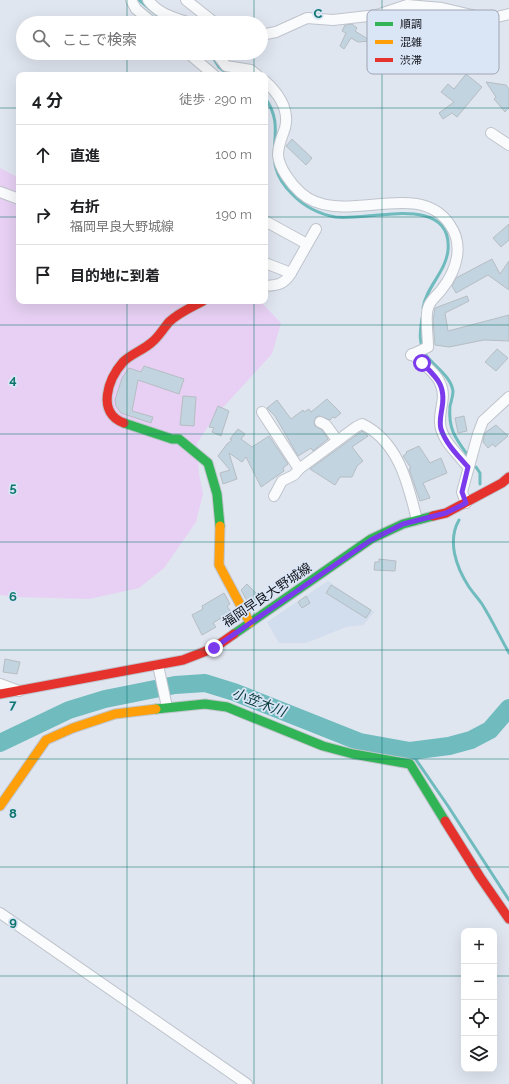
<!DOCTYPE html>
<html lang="ja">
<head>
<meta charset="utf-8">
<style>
	body { margin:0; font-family:Raleway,"Noto Sans JP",sans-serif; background:#f6f6f6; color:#202124 }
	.controls { position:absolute; right:12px; bottom:12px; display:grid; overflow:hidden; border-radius:8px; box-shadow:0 4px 16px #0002 }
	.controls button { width:36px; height:36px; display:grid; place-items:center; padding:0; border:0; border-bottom:1px solid #e0e0e0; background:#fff; color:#202124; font:20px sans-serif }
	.stop { position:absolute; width:12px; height:12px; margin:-9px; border:3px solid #7c3aed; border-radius:50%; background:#fff }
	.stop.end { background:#7c3aed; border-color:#fff; box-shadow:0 1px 4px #0008 }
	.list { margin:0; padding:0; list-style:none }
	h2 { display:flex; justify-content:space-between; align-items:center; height:52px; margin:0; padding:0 16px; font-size:17px }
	h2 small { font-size:13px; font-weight:400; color:#757577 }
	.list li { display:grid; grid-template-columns:26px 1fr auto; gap:12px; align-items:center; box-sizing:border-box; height:60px; padding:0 16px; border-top:1px solid #e0e0e0 }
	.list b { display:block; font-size:15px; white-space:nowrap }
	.list p { margin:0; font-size:13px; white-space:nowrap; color:#757577 }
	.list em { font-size:13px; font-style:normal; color:#757577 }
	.icon { flex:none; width:22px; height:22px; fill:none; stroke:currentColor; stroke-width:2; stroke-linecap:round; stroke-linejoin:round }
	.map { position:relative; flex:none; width:509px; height:1084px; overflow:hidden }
	.search { position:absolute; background:#fff; box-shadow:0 4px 16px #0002; left:16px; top:16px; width:252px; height:44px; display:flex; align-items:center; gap:10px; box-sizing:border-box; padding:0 14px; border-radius:22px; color:#757577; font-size:15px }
	.panel { position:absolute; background:#fff; box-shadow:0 4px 16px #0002; left:16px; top:72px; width:252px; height:232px; border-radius:8px }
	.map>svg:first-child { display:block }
</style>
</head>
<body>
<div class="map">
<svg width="509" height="1084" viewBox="0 0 509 1084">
	<rect width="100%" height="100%" fill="#e0e6f0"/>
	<polygon fill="#d2ddee" points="328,581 374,612 363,625 346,627 306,643 279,643 267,622"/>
	<polygon fill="#e7d0f3" points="0,168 19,178 19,301 260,301 281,323 272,354 215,416 197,443 199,474 203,494 196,522 164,568 139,588 89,599 17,597 0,595"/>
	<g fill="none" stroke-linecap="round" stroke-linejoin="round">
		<g stroke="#6fbbbe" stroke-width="3">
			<polyline points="139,0 167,23"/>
			<polyline points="210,53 219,67 229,75"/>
			<path d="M 265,98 C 291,133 255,159 293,195 C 304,206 319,214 335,217 C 366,222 453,192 448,250 C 446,272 426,287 423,308"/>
			<path d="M 422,318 C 421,326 419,335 421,343 C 423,362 450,371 453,391 C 453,396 451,402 450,406 C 448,430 456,439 469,457"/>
			<polyline points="476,467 480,473 480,484"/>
			<path d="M 459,520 C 447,541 456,567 469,587 C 473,593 478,598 482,604 C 492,620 500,637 509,653"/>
			<polyline points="503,716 509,718"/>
			<polyline points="410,751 448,806 509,900"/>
		</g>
		<polyline stroke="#6fbbbe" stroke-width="18" points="0,743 69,710 105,699 175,685 205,683 234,692 360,742 410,751 449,746 471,740 490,730 509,708"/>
	</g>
	<g fill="#c2d4e0" stroke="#b6bdc3">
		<polygon points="352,24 357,28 355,31 371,41 358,42 351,38 344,49 340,46 346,33 342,31 345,25"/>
		<polygon points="466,74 482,87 457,117 452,113 443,119 439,113 454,102 441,92 448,84 454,89"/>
		<polygon points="486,82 506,85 509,89 509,108 505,112 494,99 496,97"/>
		<polygon points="292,139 312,158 306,165 286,146"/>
		<polygon points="509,224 509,240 501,247 493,238"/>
		<polygon points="492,259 500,274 509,261 509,290 488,275 456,293 452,286 456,278"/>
		<polygon points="467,296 469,301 445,313 448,331 509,315 509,341 484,340 449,347 435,345 433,321 435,308"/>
		<polygon points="497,349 508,358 496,371 485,362"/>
		<polygon points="144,366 184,379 179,394 138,380 132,411 153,417 151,423 121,413 116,406 115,400 122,378 129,368 141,372"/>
		<polygon points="183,396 196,397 194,426 180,425"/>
		<polygon points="327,399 341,413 335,418 333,417 330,420 319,416 316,417 314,422 315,426 322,430 328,439 313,451 311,448 298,456 275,416 267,408 277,400 291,419 303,410 304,412 309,409 311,412"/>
		<polygon points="218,406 229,411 221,436 212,432 214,428 209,427"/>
		<polygon points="464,416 467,431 458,433 455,418"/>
		<polygon points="496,425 508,436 495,447 493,444 488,448 483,442 484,436 486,432"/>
		<polygon points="238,429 245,434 241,439 252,447 269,436 288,464 283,468 284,471 261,487 246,457 242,462 229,453 237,479 223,484 220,473 230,470 218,456 227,444 232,440 230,439"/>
		<polygon points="362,431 368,436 352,447 363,461 357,466 352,477 340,477 335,485 310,469"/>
		<polygon points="419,446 430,463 441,458 447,473 423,483 430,498 420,501 409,469 411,468 403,456 407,453 406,452"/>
		<polygon points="379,559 396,561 395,571 374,570 375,562 379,562"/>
		<polygon points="247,584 261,598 251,608 241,590"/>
		<polygon points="331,585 371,610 366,618 326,593"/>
		<polygon points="224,593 230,604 227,606 231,612 213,623 216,627 202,635 192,615 203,609 202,606"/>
		<polygon points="306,596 310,603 302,608 298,602"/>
		<polygon points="5,659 20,662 17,674 3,672"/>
	</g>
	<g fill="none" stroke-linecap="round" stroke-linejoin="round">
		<defs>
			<g id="street">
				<polyline points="131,0 136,9 153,23"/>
				<path d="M 148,0 C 158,14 175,18 190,23"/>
				<polyline points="186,0 215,23"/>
				<polyline points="261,35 276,32 307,18 333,20 377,15 407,5 442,8 489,19 509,14"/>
				<polyline points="188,53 214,75"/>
				<polyline points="216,53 226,66 251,70 257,75"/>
				<path d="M 265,81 C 278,93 290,109 285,128 C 282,137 278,145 278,155 C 279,168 291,184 301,193 C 341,229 418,176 450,225 C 464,245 457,270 442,289 C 438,295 430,300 428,308 C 425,316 428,337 428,347 L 411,355"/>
				<polyline points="491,133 509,145"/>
				<polyline points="0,192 19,199"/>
				<polyline points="265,221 307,244"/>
				<path d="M 265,263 L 291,273 C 284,285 277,285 265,286"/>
				<polyline points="291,273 316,229"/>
				<path d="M 412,354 C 420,361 437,374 440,383 C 447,397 439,408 440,423 C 441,440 458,454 468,467"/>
				<path d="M 262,412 L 299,469 L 356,427 L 362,424 C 399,442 408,484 417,520"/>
				<polyline points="320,422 326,425 337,440"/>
				<polyline points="274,496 282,481 294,475 299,469"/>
				<polyline points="466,503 462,492 478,434 483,421 509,397"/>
				<polyline points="158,665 167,707"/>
				<polyline points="0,684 19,691"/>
				<polyline points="0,913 247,1084"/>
			</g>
			<g id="fast">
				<polyline points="124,423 172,439 179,439 208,463 217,494 220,526"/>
				<polyline points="234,634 371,539 403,524 433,516"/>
				<polyline points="156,709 205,704 227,707 323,746 353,754 410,764 445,821"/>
			</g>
			<g id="slow">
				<polyline points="220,526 219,565 250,623"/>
				<polyline points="0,806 46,740 73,728 115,714 156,709"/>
			</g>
			<g id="jam">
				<path d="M 124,423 C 96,413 108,379 123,362 C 131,354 143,350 151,343 C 158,338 163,329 169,322 C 178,313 192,307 203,301"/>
				<polyline points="433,516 446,513 502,483 509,477"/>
				<polyline points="0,694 183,660 214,648 234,634"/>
				<polyline points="445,821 480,877 509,919"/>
			</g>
		</defs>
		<use href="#street" stroke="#bfc4cc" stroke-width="12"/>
		<use href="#fast" stroke="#bfc4cc" stroke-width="11"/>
		<use href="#slow" stroke="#bfc4cc" stroke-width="11"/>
		<use href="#jam" stroke="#bfc4cc" stroke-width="11"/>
		<use href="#street" stroke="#fafbfd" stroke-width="10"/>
		<use href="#fast" stroke="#30b455" stroke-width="9"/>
		<use href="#slow" stroke="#ff9f0a" stroke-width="9"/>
		<use href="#jam" stroke="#e5322d" stroke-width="9"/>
	</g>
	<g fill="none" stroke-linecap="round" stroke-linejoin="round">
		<path stroke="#7c3aed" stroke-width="5" d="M 214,648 L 371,540 L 403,524 L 446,513 L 466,503 L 462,492 L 468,467 C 458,456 446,444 441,429 C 439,422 441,415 442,408 C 446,385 437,378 422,363"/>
	</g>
	<path fill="none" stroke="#0f766e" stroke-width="1" stroke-opacity="0.55" d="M 127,0 L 127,23M 254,0 L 254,23M 382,0 L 382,1084M 127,53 L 127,75M 254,53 L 254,75M 0,108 L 19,108M 265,108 L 509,108M 0,217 L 19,217M 265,217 L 509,217M 127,301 L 127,1084M 254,301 L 254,1084M 0,325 L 509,325M 0,434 L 509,434M 0,542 L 509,542M 0,650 L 509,650M 0,759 L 509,759M 0,867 L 509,867M 0,976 L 464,976M 494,976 L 509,976"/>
	<g text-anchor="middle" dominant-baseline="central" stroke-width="3.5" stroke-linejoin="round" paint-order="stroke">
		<g font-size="13" fill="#11141a" stroke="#dae5f6">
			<text transform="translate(267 595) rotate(-34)">福岡早良大野城線</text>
		</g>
		<g font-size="14" font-style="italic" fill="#083b3c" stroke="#dae5f6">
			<text transform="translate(259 702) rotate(21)">小笠木川</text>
		</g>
	</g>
	<rect x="367" y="10" width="132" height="64" rx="6" fill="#dae5f6" stroke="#9ea6b4" stroke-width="1"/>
	<rect x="375" y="22" width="18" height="4" fill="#30b455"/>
	<rect x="375" y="40" width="18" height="4" fill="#ff9f0a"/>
	<rect x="375" y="58" width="18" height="4" fill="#e5322d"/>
	<g font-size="11" fill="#11141a">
		<text x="400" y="28">順調</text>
		<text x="400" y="46">混雑</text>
		<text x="400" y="64">渋滞</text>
	</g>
	<g font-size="13" text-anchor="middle" font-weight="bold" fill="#0f766e" stroke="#dae5f6" stroke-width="3.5" stroke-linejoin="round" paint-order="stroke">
		<text x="318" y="18">C</text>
		<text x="13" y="384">4</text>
		<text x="13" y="492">5</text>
		<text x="13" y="601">6</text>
		<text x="13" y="709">7</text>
		<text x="13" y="818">8</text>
		<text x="13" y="926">9</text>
	</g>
</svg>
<div class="controls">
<button>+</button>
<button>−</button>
<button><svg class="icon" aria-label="locate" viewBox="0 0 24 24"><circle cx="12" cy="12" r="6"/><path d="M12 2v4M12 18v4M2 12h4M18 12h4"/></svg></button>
<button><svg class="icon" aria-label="layers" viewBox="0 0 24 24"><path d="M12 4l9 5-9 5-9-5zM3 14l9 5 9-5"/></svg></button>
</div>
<div class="stop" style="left:422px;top:363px"></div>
<div class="stop end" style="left:214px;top:648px"></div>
<div class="search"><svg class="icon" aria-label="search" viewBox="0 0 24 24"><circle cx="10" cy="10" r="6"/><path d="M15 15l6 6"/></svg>ここで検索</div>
<section class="panel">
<h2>4 分<small>徒歩 · 290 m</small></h2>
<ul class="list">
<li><svg class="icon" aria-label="ahead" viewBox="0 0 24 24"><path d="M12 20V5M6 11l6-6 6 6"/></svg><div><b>直進</b></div><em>100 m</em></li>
<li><svg class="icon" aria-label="right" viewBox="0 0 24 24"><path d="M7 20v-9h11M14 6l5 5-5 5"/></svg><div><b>右折</b><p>福岡早良大野城線</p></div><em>190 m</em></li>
<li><svg class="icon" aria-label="arrive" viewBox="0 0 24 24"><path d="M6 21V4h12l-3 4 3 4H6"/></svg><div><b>目的地に到着</b></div></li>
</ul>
</section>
</div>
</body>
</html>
